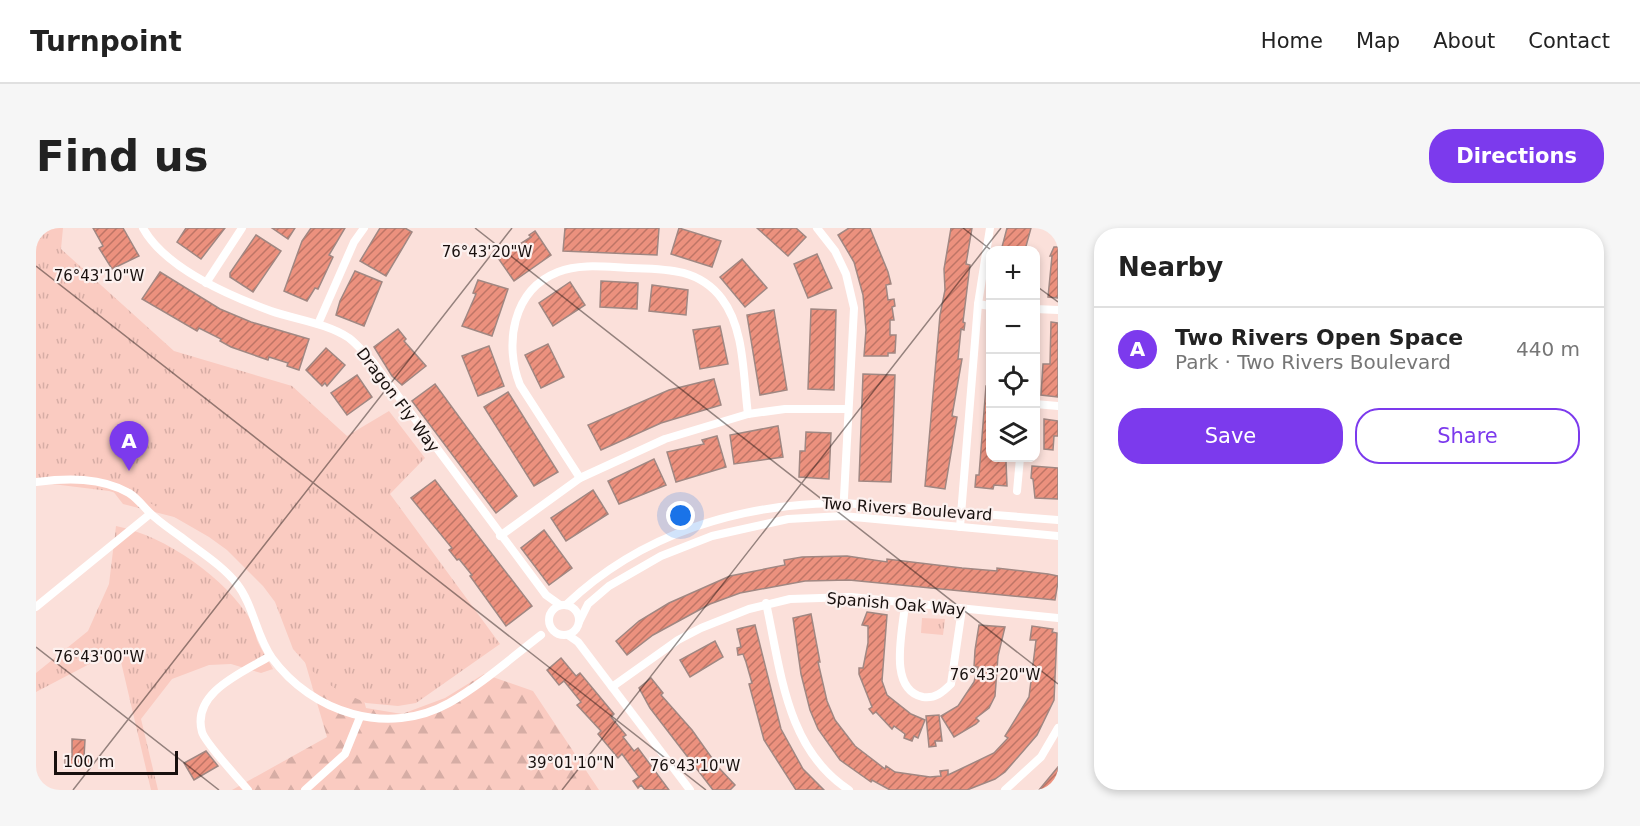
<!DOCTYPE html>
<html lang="en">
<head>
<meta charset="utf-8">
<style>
	body { margin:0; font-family:"DejaVu Sans",sans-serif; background:#f6f6f6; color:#222 }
	.controls { position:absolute; right:18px; top:18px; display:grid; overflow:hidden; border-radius:12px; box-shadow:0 3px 9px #0003 }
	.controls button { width:54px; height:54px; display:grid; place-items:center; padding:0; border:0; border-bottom:2px solid #e0e0e0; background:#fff; color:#222; font:30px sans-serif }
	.scale { position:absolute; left:18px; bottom:15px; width:124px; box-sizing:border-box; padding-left:6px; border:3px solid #18100e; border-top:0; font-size:16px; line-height:21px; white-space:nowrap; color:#18100e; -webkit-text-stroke:4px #fcf1ef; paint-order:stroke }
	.you { position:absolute; left:645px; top:288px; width:21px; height:21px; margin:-15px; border:4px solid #fff; border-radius:50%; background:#1a73e8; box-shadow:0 0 0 9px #1a73e833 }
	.badge { display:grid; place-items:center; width:39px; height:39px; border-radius:50%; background:#7c3aed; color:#fff; font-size:20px; font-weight:700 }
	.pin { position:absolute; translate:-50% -50px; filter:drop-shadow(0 2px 3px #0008) }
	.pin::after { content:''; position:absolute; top:32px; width:21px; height:18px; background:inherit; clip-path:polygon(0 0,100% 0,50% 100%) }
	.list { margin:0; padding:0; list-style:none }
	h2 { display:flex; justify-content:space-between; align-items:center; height:78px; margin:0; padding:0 24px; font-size:26px }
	h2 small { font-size:20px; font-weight:400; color:#767676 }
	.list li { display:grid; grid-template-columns:39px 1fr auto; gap:18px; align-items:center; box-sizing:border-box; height:84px; padding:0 24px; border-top:2px solid #e0e0e0 }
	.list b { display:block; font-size:22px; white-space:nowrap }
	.list p { margin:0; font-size:20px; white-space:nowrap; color:#767676 }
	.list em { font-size:20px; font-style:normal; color:#767676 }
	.actions { display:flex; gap:12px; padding:18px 24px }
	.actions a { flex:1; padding:14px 0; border:2px solid #7c3aed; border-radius:24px; text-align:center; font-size:21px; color:#7c3aed }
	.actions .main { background:#7c3aed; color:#fff }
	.icon { flex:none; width:33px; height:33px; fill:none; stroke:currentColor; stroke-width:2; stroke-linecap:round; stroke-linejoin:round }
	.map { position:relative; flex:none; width:1022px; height:562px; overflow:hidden; border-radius:24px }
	header { display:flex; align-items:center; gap:36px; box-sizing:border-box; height:84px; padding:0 30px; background:#fff; border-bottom:2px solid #e0e0e0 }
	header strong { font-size:28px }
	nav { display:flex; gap:33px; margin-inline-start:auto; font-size:21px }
	.intro { display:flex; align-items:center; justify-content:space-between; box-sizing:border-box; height:144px; padding:0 36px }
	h1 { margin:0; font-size:42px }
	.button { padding:15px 27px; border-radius:24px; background:#7c3aed; color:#fff; font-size:21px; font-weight:700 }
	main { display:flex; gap:36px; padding:0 36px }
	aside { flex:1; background:#fff; border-radius:24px; box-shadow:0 3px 9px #0003 }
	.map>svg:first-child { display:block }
</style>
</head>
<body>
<header>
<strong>Turnpoint</strong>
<nav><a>Home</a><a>Map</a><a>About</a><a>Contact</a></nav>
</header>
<div class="intro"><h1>Find us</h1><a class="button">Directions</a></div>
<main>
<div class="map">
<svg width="1022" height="562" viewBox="0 0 1022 562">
	<defs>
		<pattern id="forest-firs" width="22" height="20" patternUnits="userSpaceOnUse" patternTransform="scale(1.5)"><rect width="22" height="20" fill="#facbc1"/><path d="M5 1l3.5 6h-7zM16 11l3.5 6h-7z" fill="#d6ada5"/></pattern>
		<pattern id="park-tufts" width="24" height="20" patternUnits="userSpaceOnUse" patternTransform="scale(1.5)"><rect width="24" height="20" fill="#facbc1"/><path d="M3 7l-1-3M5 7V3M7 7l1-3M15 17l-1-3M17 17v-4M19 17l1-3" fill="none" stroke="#d6ada5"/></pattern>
		<pattern id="building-hatch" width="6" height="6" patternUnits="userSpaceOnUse" patternTransform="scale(1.5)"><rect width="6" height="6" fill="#ec917e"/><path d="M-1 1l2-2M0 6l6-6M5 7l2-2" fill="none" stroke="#be7566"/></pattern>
	</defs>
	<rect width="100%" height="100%" fill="#fbe0da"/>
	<polygon fill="url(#forest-firs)" points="153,142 347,260 326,465 330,480 366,486 409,470 448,446 497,463 563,562 196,562 291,509 262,410 214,322 150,292 87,276 31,204"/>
	<g fill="url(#park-tufts)">
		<polygon points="0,0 27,0 25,21 138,123 256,158 311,208 353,183 389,230 354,266 464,416 380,475 362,478 330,475 300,461 281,448 257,421 239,374 227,358 191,322 173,309 114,275 73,263 0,254"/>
		<path d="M 80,298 C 130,308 190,350 216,394 C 219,400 219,406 221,412 C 225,422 232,431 237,441 L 225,445 L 195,436 L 173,437 L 136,451 L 105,491 L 122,562 L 115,562 L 82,421 L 0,464 L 0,445 L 52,403 L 73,356 Z"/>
		<polygon points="886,390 909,391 907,407 885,405"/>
	</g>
	<g fill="url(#building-hatch)" stroke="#a08782" stroke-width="1.5">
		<polygon points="57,0 87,0 103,28 76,41 63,20 67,18"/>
		<polygon points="150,0 189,0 165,31 141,14"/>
		<polygon points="236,0 259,0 252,11"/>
		<polygon points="275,0 309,0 293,27 297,29 282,61 279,60 271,73 248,63 266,13"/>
		<polygon points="344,0 369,0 376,4 350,48 324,33"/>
		<polygon points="529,0 623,0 621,27 527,23"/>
		<polygon points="643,0 685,13 676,39 635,26"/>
		<polygon points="721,0 760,0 770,9 752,28"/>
		<polygon points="813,0 834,0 852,44 855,56 850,57 852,72 858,71 859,78 856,79 858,92 854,92 854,107 860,107 859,125 852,125 852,128 828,128 830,102 827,67 818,34 802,7"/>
		<polygon points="915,0 936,0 930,36 934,37 927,94 929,95 928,102 925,101 922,131 926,131 916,188 921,189 909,261 889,258 904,87 909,62 908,41"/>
		<polygon points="971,0 995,0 989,22 966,19"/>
		<polygon points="499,3 515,27 478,53 462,30 495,9 493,7"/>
		<polygon points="220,7 245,23 217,64 194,49 194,45"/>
		<polygon points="1018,19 1022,19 1022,70 1012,69 1016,28 1014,28"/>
		<polygon points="781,26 796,60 772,70 758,36"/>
		<polygon points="706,31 731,60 709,79 684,49"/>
		<polygon points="319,43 346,54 328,98 300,87 304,73"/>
		<polygon points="124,44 184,81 215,94 273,111 263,142 251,138 252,135 233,129 232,132 195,119 184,113 185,111 163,100 161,103 106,71"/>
		<polygon points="442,52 472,61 456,108 426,98 440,66 437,65"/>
		<polygon points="565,53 602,55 601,81 564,79"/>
		<polygon points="534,54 549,77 517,98 503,75"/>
		<polygon points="616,57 652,62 650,87 613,83"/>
		<polygon points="775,81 800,82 798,162 772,161"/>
		<polygon points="738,82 751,162 724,167 711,87"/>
		<polygon points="1015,94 1022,95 1022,169 1005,167 1007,136 1014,136"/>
		<polygon points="684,98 692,136 664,141 657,102"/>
		<polygon points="362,101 370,111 368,113 390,138 366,157 356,148 338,119"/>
		<polygon points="512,116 528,149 505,160 489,127"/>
		<polygon points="453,118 468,158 442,168 426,128"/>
		<polygon points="290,120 309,137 291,158 289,155 286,158 270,142"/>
		<polygon points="827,146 859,147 855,254 823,253"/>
		<polygon points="321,147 336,169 311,187 295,165"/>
		<polygon points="678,151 685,177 625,195 565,222 552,197 633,162"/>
		<polygon points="399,156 481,268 460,285 376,173"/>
		<polygon points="950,158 954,158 954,230 970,230 970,233 971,258 958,257 957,261 939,259 940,247 943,247"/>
		<polygon points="472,164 522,244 498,258 448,179"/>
		<polygon points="1008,191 1022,193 1022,208 1018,208 1017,222 1008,221"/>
		<polygon points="742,198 747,229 698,236 694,207"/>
		<polygon points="770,204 795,205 793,251 763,249 764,223 769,223"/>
		<polygon points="681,208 690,239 640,254 631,224 668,216 666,212"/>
		<polygon points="618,231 630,257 583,276 572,253"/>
		<polygon points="996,238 1022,240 1022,271 999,270 997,251 995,250"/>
		<polygon points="399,252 496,378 470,398 434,348 436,347 423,331 421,332 413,322 416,320 375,270"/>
		<polygon points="557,262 572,286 530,313 515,290"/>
		<polygon points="508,302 536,340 513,357 485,320"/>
		<polygon points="811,328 851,334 851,331 926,340 961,343 961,340 1012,346 1022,348 1022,354 1019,372 813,352 769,353 704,365 674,376 617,407 591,427 580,413 603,393 633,375 694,348 749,337 748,332 766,329"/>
		<polygon points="831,384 851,387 846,453 851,467 875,486 889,492 882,510 878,508 876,513 868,510 869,506 858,498 856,501 840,484 837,486 833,481 836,479 823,446 823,440 827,440 832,415 832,398 826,397"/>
		<polygon points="775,386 784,434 782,434 791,473 799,492 819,518 849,541 850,538 859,544 894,549 905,548 904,543 912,542 912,547 958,525 972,510 969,508 993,469 1000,412 994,412 996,398 1017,401 1016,404 1021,405 1018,472 1001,507 969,544 959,551 931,562 854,562 836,552 835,554 804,532 782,501 774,482 765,446 757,390"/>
		<polygon points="719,397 745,501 767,541 788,562 760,562 728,512 713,456 716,455 710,434 707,426 702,427 701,420 705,419 701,401"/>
		<polygon points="943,397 969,399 962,428 959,468 953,480 940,490 943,493 940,496 918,509 905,488 922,478 938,454 942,439 938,439 939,422"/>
		<polygon points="679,413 687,429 654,449 644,432"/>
		<polygon points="525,430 540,448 544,445 578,486 575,489 590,507 587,509 598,523 602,520 633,562 609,562 605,557 602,560 597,553 603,549 586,526 582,530 562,506 565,503 541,477 545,474 528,453 523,457 511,442"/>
		<polygon points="615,450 627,465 625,467 656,502 683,540 699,557 694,562 677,562 614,480 603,460"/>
		<polygon points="903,487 906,513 899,513 900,518 893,519 890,488"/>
		<polygon points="36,511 49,512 48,529 54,529 54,537 29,537 29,527 36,529"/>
		<polygon points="170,523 182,538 158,552 148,535"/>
		<polygon points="1022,539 1022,562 1003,562"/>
	</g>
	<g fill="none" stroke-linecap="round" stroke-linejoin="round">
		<g stroke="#fff" stroke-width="8">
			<path d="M 107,0 C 129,40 194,68 235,83 C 261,92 290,95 313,110 C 321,116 329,126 336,133 L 510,367 L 524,377"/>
			<polyline points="781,0 799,23 810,46 818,80 807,288"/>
			<polyline points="170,55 206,0"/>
			<polyline points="942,76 954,78"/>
			<polyline points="999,81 1022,82"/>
			<polyline points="282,96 318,14 328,0"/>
			<polyline points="999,176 1022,178"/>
			<path d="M 544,250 L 484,157 C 468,117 476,62 522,44 C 544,35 571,39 595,40 C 629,41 663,40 686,71 C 709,101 707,149 712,186"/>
			<path d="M 0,254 C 31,250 65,249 93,265 C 101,270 107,278 113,284 C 123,294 134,301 145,309 C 164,324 186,337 201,356 C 218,378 220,408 236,430 C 276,485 352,509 413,475 C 446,456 475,430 505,407"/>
			<polyline points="981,263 984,230"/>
			<polyline points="924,299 942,76 954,0"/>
			<polyline points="464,308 544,250 629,211 712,186 749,181 812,181"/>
			<path d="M 730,375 C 745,443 750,521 813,562"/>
			<path d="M 869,376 C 867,403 851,461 887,469 C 899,471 907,464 915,456 L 926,381"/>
			<circle cx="528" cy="392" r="15"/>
			<path d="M 530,377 C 605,305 705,275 808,275 L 1022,292"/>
			<polyline points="0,379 114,286"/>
			<polyline points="543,394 552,376 573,358 625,328 676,308 752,291 807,288 1022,308"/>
			<polyline points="532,407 542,414 654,562"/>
			<polyline points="576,459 642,412 665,400 713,381 754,371 815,369 1022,390"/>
			<path d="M 212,562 C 203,551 169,515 166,504 C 155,464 208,444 234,428"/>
			<polyline points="269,562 309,526 324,489"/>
			<polyline points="969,562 1005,529 1022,500"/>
		</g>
	</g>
	<path fill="none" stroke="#18100e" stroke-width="1.5" stroke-opacity="0.45" d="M 439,0 L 1022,456M 927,0 L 955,22M 0,38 L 670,562M 999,57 L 1022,74M 0,419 L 183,562M 37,562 L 476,0M 526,562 L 965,0M 1014,562 L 1022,552"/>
	<g text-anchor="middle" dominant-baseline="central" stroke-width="4.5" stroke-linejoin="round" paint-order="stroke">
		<g font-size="16" fill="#18100e" stroke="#fcf1ef">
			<text transform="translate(362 172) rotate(53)">Dragon Fly Way</text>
			<text transform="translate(871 281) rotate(4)">Two Rivers Boulevard</text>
			<text transform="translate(860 376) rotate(5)">Spanish Oak Way</text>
		</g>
	</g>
	<g font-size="15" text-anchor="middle" fill="#18100e" stroke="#fcf1ef" stroke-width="4.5" stroke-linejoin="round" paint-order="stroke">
		<text x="451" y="29">76°43'20"W</text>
		<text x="63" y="53">76°43'10"W</text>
		<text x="63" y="434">76°43'00"W</text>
		<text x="959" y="452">76°43'20"W</text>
		<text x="535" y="540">39°01'10"N</text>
		<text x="659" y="543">76°43'10"W</text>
	</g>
</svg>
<div class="controls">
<button>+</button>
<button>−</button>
<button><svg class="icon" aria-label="locate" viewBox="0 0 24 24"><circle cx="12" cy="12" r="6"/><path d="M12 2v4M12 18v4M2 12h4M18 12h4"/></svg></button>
<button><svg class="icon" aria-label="layers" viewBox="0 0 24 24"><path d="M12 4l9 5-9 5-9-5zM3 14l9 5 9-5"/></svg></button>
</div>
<div class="scale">100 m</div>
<div class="you"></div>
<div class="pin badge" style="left:93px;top:243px">A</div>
</div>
<aside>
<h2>Nearby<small></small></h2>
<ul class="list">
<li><span class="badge">A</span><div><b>Two Rivers Open Space</b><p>Park · Two Rivers Boulevard</p></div><em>440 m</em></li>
</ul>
<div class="actions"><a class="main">Save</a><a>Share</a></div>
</aside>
</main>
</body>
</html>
